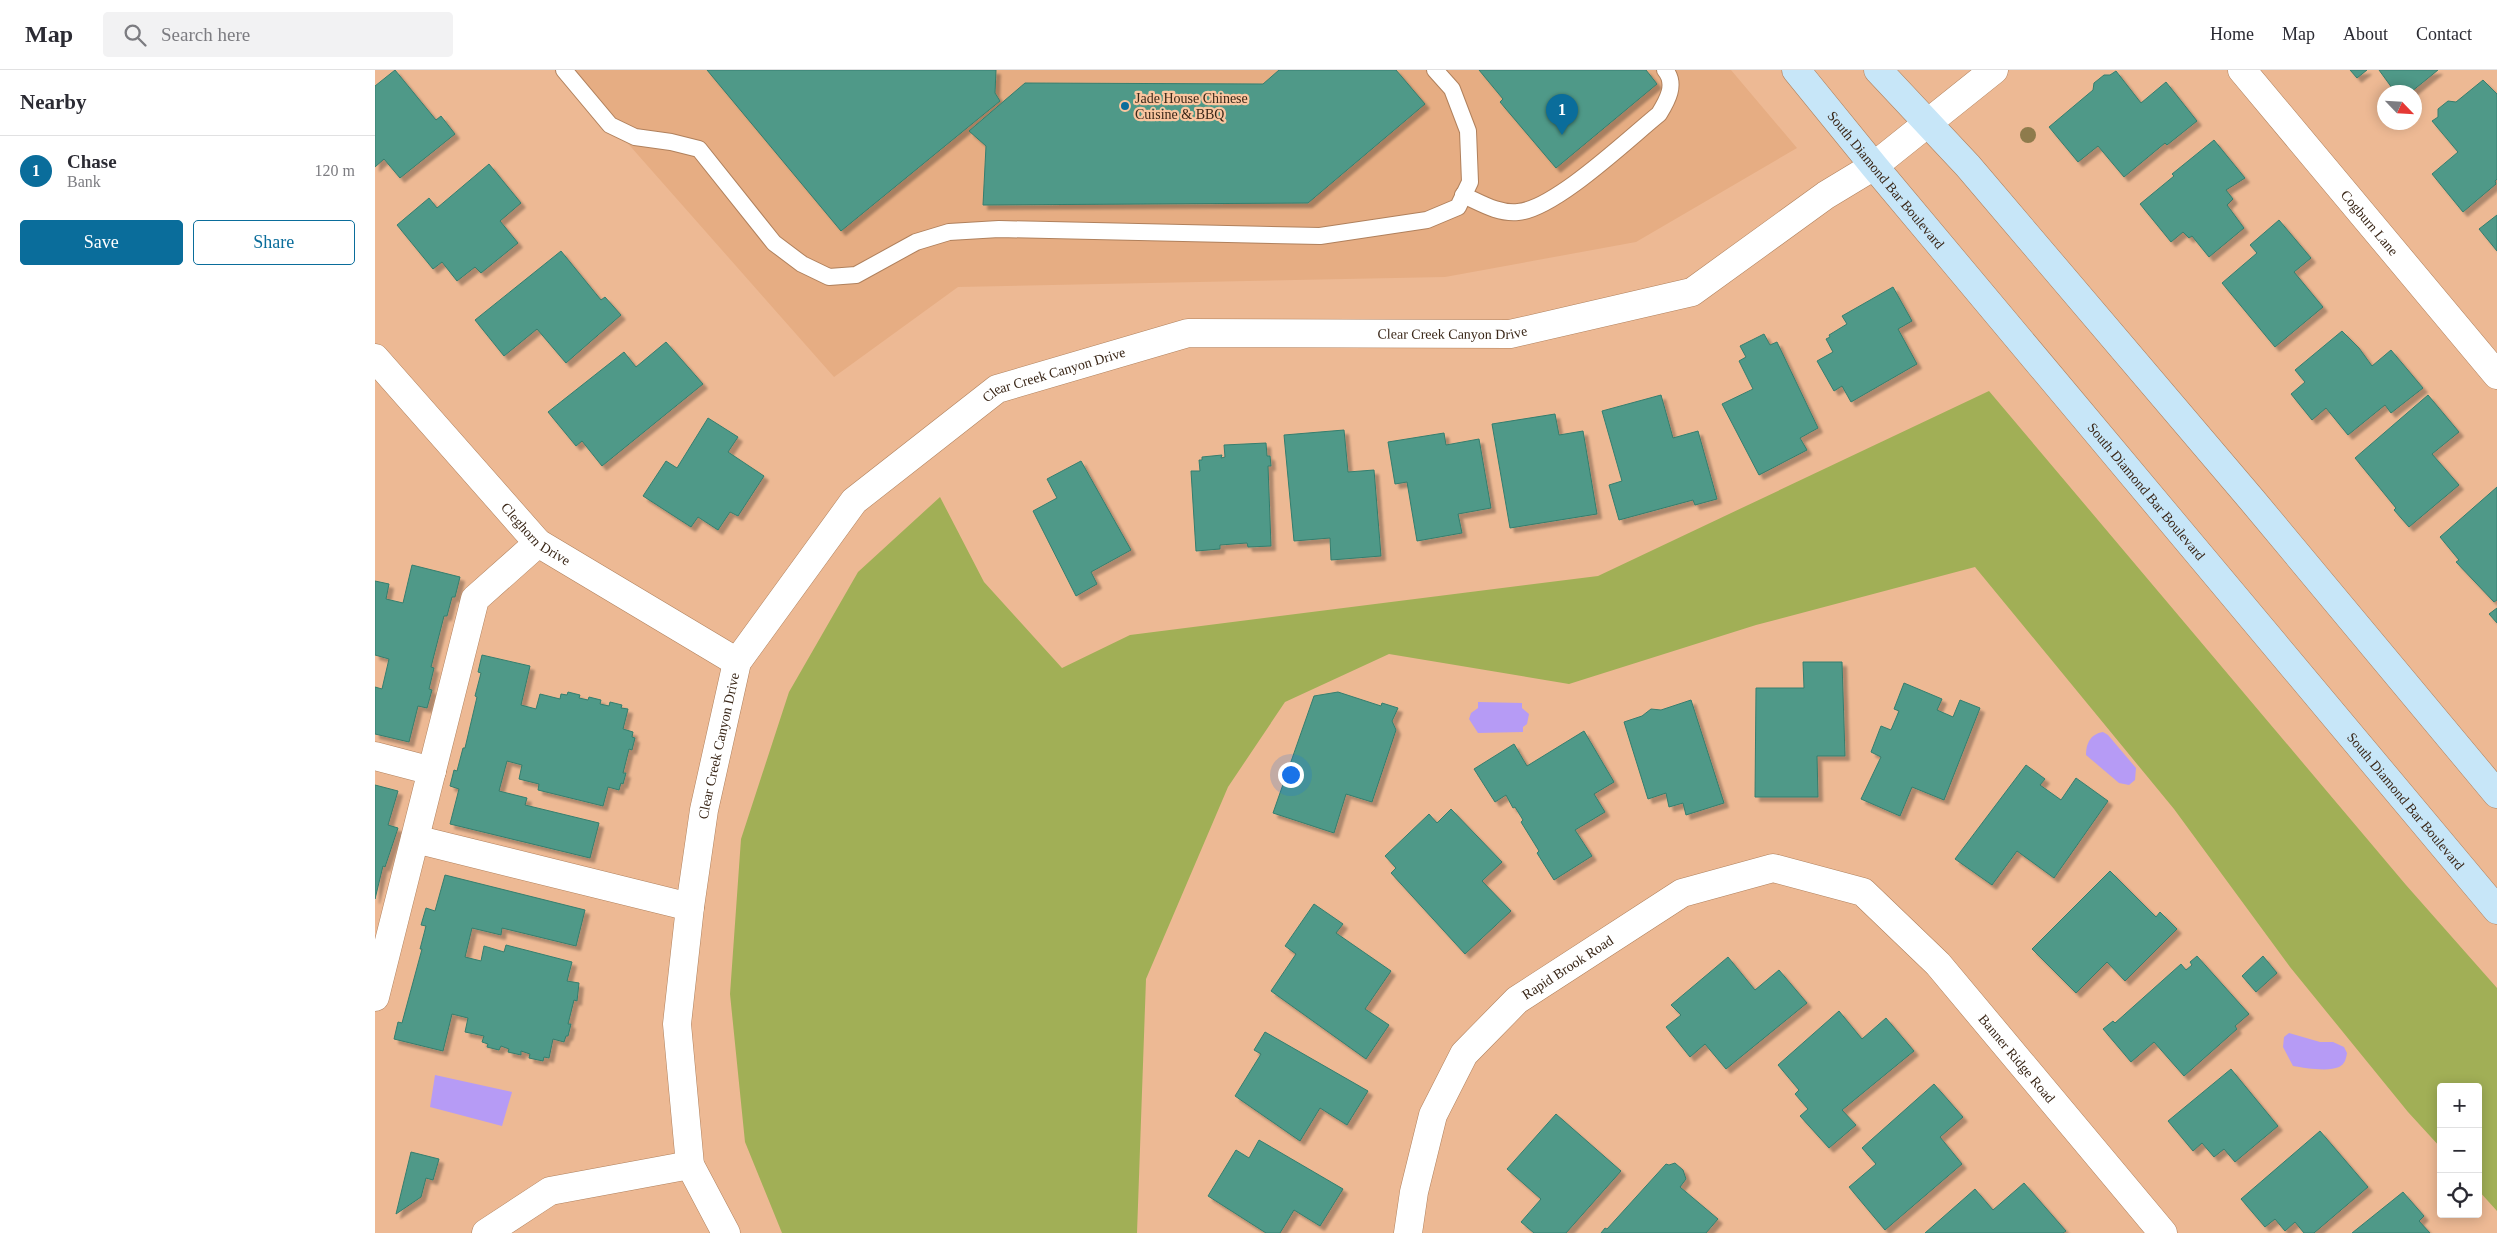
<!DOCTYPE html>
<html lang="en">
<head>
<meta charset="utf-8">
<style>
	body { margin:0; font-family:"Times New Roman",serif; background:#f2f2f3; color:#2b2b33 }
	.controls { position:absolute; right:15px; bottom:15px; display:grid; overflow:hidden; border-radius:5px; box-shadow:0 2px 12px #0003 }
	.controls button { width:45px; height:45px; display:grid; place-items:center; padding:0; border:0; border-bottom:1px solid #e1e1e2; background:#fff; color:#2b2b33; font:25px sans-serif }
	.compass { position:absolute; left:2002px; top:15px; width:45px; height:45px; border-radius:50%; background:#fff; box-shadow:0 2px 12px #0003; rotate:115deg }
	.you { position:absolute; left:915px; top:704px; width:18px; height:18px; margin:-12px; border:4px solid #fff; border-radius:50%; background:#1a73e8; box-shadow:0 0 0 8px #1a73e833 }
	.badge { display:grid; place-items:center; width:32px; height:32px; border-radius:50%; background:#0a6d9b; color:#fff; font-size:16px; font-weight:700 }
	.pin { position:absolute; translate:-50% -41px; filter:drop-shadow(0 1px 2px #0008) }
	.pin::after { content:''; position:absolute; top:26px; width:18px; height:15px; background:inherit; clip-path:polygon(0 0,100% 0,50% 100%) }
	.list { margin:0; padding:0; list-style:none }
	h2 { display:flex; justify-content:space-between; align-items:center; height:65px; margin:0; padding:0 20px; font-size:21px }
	h2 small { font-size:16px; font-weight:400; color:#7c7c81 }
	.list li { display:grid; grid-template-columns:32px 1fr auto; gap:15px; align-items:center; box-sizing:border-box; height:70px; padding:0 20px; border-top:1px solid #e1e1e2 }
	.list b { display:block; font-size:19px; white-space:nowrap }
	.list p { margin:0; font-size:16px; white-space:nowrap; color:#7c7c81 }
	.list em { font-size:16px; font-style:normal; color:#7c7c81 }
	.actions { display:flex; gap:10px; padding:15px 20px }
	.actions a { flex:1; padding:11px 0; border:1px solid #0a6d9b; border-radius:5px; text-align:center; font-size:18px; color:#0a6d9b }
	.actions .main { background:#0a6d9b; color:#fff }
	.icon { flex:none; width:28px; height:28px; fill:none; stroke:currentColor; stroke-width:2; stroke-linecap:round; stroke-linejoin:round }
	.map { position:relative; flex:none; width:2122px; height:1163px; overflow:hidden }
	header { display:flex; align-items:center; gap:30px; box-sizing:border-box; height:70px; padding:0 25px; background:#fff; border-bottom:1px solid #e1e1e2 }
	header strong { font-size:24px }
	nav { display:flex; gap:28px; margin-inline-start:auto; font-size:18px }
	.search { width:350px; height:45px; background:#f2f2f3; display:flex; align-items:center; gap:12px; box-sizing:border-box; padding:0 18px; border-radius:5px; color:#7c7c81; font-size:19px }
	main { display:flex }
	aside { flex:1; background:#fff }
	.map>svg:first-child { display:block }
</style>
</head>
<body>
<header>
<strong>Map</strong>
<div class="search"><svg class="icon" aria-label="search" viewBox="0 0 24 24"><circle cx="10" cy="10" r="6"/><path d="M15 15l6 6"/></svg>Search here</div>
<nav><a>Home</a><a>Map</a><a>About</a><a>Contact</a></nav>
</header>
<main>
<aside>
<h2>Nearby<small></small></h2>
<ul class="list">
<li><span class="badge">1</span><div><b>Chase</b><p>Bank</p></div><em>120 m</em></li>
</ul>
<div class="actions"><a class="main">Save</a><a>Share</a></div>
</aside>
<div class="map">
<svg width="2122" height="1163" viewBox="0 0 2122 1163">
	<defs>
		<filter id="shadow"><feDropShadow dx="4.5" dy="4.5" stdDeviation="1" flood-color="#0004"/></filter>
	</defs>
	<rect width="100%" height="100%" fill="#edb994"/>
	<polygon fill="#e6ad83" points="188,0 1356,0 1422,78 1261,172 1070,207 583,217 459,307"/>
	<polygon fill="#a1af56" points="1614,321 2031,815 2122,918 2122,1141 2103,1120 2103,1017 2066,1017 2066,1078 2033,1042 1915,897 1799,739 1600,497 1381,555 1194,614 1014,584 910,632 853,717 771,909 762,1163 407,1163 370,1072 355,924 366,769 414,622 483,502 565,427 609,512 687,598 755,565 1223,506"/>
	<g fill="#b69bf5">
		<polygon points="1103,632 1147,633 1147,638 1154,644 1152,654 1148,657 1148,662 1103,663 1094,649 1096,643 1103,638"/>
		<path d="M 1728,662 L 1733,665 L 1761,698 L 1760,710 L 1754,715 L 1744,713 L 1711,685 C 1711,674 1715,664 1728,662 Z"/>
		<path d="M 1914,963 L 1945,972 L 1958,972 L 1969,977 L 1972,983 C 1971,989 1970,994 1964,997 C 1953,1002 1930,998 1918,996 L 1908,977 L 1909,967 Z"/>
		<polygon points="60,1005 137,1022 127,1056 55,1037"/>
	</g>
	<g fill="#509988" stroke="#347e6e" filter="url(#shadow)">
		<polygon points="20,0 61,50 66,46 80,64 25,108 9,89 0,97 0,16"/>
		<polygon points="332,0 621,0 620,23 625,31 466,161"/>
		<polygon points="904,0 1021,0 1050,34 933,133 608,135 611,76 594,61 650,13 888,14"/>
		<polygon points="1104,0 1271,0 1282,14 1181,98 1125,32 1128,29"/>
		<polygon points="1975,0 1992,0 1982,8"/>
		<polygon points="2004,0 2063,0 2036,22 2020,22"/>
		<polygon points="1741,1 1766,33 1791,12 1822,51 1792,75 1790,73 1749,107 1723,76 1703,92 1674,57 1718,20 1719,13 1729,5 1735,5"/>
		<polygon points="2108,10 2122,24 2122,109 2120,111 2121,114 2088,142 2057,104 2083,82 2057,51 2063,47 2063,39 2073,31 2081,32"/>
		<polygon points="1839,70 1870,108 1851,120 1858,129 1852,135 1869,158 1834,187 1817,166 1814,168 1808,162 1796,172 1765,134 1799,106 1797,104"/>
		<polygon points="114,94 146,133 125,151 143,173 106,203 100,197 82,211 67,192 58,199 22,155 54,128 62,138"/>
		<polygon points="2122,145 2122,181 2104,159"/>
		<polygon points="1904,150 1936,188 1919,202 1948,237 1900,277 1847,213 1882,183 1875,175"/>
		<polygon points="186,181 226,230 230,227 246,245 191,293 162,259 129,286 100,250"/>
		<polygon points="1518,217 1537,251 1523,259 1542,294 1476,332 1467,316 1459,321 1442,291 1458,282 1451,269 1455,267 1454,265 1472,254 1467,246"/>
		<polygon points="1967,261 1984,278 1997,296 2016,280 2048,318 2016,343 2010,335 1973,365 1951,338 1937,350 1916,324 1930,312 1920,300"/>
		<polygon points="1389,264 1395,275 1402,272 1443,358 1425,368 1432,380 1384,405 1347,334 1378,319 1364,291 1371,287 1365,276"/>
		<polygon points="291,272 328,314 227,396 207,371 201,376 173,342 249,282 261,297"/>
		<polygon points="1286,325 1298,368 1323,361 1342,429 1320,435 1318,430 1244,450 1234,415 1247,411 1227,341"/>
		<polygon points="2053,325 2084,362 2057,384 2084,415 2034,457 2019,440 2021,438 1980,388"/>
		<polygon points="1180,344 1184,365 1208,361 1222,444 1135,458 1117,354"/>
		<polygon points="333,348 363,367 353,382 389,406 363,446 355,442 343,460 323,447 316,457 268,426 291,391 302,398"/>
		<polygon points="969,360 973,402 999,400 1006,486 956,490 955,468 919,471 909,365"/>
		<polygon points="1069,363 1071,375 1104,369 1116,438 1083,444 1087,463 1042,471 1032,412 1020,414 1013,372"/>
		<polygon points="891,373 892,386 895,386 896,396 893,396 896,476 873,477 872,473 845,475 845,479 821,481 816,401 825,401 824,390 827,390 827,387 847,385 846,388 850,387 849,375"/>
		<polygon points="706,391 756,480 716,502 722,514 701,526 658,441 682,428 672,409"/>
		<polygon points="2122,417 2122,530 2119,532 2081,492 2084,490 2065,467"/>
		<polygon points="37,495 85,507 80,527 77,527 72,546 69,546 56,597 59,598 54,619 57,620 52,638 43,636 34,672 0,664 0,617 7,619 14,589 0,585 0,511 14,514 11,529 28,533"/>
		<polygon points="2122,538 2122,553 2114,544"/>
		<polygon points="107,585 155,596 146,635 161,639 165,624 185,629 186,624 192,625 193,622 205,625 204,628 213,630 214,627 226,630 225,634 234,636 235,632 247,635 246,638 253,639 248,659 258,662 257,667 260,668 257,680 254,679 248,703 251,703 248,714 246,713 244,720 233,717 228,736 163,720 164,714 144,709 147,695 132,691 124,721 152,728 150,735 224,753 215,788 75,754 84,719 75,716 79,700 82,701 88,678 90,678 102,627 100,626 106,603 103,602"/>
		<polygon points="1428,592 1467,592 1470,686 1442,686 1443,727 1380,727 1381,618 1429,618"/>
		<polygon points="1529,613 1567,629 1562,640 1578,647 1585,630 1605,638 1569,730 1537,717 1525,746 1486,729 1506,687 1496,682 1506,656 1516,660 1524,641 1519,639"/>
		<polygon points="963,622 1006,636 1007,633 1023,638 1017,651 1021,660 997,732 971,724 959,763 898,743 939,626"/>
		<polygon points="1316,630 1349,733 1311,745 1308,733 1294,737 1291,723 1273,729 1249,652 1267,646 1276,639 1286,640"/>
		<polygon points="1209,661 1239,712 1219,724 1230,742 1200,760 1217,786 1179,810 1162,783 1164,781 1146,752 1148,750 1140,737 1138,738 1131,725 1120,732 1099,699 1139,674 1152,696"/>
		<polygon points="1651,695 1670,709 1665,715 1686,730 1701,708 1733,731 1679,808 1642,781 1617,815 1580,789"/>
		<polygon points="0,715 23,721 13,755 23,758 10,797 8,796 0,829"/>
		<polygon points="1076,739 1127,792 1107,811 1136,841 1090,884 1016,803 1021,798 1010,786 1054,744 1062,753"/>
		<polygon points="1735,801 1781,847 1785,842 1802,859 1750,911 1732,892 1701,923 1657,879"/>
		<polygon points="70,805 210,840 201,876 127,858 126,865 97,858 90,887 106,891 109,876 129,882 131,875 197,892 192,911 204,913 202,931 199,930 193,954 196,954 193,966 191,966 189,972 178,969 174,988 169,987 168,991 154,988 155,984 146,981 146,985 133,982 134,979 126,976 124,980 112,977 113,974 107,972 109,966 90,962 93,948 77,944 68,981 19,969 23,952 27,953 47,879 45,879 51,856 46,855 51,838 60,841"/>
		<polygon points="939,834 968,854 961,863 1016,901 990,939 1014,955 991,989 896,921 921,884 910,876"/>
		<polygon points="1822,886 1874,944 1860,956 1862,959 1809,1006 1779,972 1756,992 1728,959 1738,951 1740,953 1806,894 1811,900 1817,895 1815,892"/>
		<polygon points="1888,886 1902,903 1881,922 1867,906"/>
		<polygon points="1353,887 1380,920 1404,900 1432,933 1351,999 1330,974 1315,987 1291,957 1306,945 1296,935"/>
		<polygon points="1464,941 1487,969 1511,948 1539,981 1467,1040 1481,1055 1454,1078 1425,1046 1433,1039 1420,1024 1424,1020 1403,995"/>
		<polygon points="890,962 993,1021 972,1055 945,1038 925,1071 860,1026 886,984 879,980"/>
		<polygon points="1856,999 1903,1056 1860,1092 1849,1079 1839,1087 1827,1073 1818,1081 1793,1051"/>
		<polygon points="1559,1014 1588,1047 1565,1067 1587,1094 1510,1160 1474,1117 1501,1094 1487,1078"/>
		<polygon points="1181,1044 1246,1101 1191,1163 1159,1163 1146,1152 1166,1129 1132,1099"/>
		<polygon points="1945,1061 1993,1117 1939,1163 1929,1163 1920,1152 1910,1161 1900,1149 1890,1157 1866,1129"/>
		<polygon points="884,1070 968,1119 945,1156 919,1140 905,1163 891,1163 833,1126 861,1080 874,1088"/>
		<polygon points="36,1082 64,1089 58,1110 51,1108 46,1127 21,1144"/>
		<polygon points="1300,1093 1308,1100 1311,1109 1305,1117 1343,1149 1331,1163 1226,1163 1230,1158 1232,1159 1291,1094 1294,1095"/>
		<polygon points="1649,1113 1691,1161 1688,1163 1550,1163 1600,1119 1618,1140"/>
		<polygon points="2028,1122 2049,1146 2044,1151 2055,1163 1977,1163"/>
	</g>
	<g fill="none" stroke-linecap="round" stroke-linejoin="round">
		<defs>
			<g id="service">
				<polyline points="189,0 235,55 260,67 296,72 324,79 399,173 427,194 454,207 481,205 541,172 574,162 624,159 945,166 1052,150 1083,137 1095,112 1093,61 1077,19 1060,0"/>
				<path d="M 1088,125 C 1106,133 1123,144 1143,142 C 1180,139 1253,69 1284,44 C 1292,31 1302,14 1290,0"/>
			</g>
			<g id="minor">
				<path id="s1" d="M 1867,0 L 2122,305"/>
				<path id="s2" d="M 0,288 L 163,473 L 362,592"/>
				<polyline points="0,686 57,701"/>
				<polyline points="40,769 315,837"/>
				<polyline points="0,927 100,529 163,473"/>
				<polyline points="111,1163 175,1121 315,1095"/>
				<path id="s3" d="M 351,1163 L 315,1095 L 302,954 L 315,837 L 329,740 L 362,592 L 479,431 L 622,319 L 813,263 L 1135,264 L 1317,222 L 1451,125 L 1499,96 L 1619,0"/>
				<path id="s4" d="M 1033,1163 L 1039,1122 L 1058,1045 L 1089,984 L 1142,930 L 1307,823 L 1398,798 L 1488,822 L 1563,894 L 1788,1163"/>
			</g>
			<g id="secondary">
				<path id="s5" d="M 1421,0 L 1499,96 L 2122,840"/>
				<polyline points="1503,0 1593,96 1877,430 2122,724"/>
			</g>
		</defs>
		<use href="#service" stroke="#b0805c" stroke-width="18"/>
		<use href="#minor" stroke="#b0805c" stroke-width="29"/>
		<use href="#secondary" stroke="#b0805c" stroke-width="29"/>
		<use href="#service" stroke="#fff" stroke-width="16"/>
		<use href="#minor" stroke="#fff" stroke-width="28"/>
		<use href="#secondary" stroke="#c7e6f8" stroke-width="28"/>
	</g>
	<circle fill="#8e7b4c" cx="1653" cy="65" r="8"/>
	<circle fill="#0a6d9b" stroke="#fac6a0" stroke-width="2" cx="750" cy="36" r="5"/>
	<g text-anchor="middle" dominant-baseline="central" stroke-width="4.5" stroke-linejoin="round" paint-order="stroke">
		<g font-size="14" fill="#3a2718" stroke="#fac6a0" text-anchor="start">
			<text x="760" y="28">Jade House Chinese<tspan x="760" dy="16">Cuisine &amp; BBQ</tspan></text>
		</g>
		<g font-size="14" fill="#3a2718" stroke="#fac6a0">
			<text stroke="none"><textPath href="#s5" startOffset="142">South Diamond Bar Boulevard</textPath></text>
			<text stroke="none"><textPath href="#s1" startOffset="199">Cogburn Lane</textPath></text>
			<text stroke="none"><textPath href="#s3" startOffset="1430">Clear Creek Canyon Drive</textPath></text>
			<text stroke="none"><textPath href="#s3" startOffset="1025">Clear Creek Canyon Drive</textPath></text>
			<text stroke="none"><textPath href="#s5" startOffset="548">South Diamond Bar Boulevard</textPath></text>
			<text stroke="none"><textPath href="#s2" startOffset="239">Cleghorn Drive</textPath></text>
			<text stroke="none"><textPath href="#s3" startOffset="500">Clear Creek Canyon Drive</textPath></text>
			<text stroke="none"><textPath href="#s5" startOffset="952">South Diamond Bar Boulevard</textPath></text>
			<text stroke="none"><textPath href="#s4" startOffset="325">Rapid Brook Road</textPath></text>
			<text stroke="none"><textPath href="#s4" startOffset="876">Banner Ridge Road</textPath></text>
		</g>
	</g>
</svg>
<div class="controls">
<button>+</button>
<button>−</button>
<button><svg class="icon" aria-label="locate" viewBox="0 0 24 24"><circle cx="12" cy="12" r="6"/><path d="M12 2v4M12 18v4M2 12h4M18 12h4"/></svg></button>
</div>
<svg class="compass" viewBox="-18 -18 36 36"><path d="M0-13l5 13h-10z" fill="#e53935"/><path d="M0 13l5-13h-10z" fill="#7c7c81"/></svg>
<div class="you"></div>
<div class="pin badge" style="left:1187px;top:65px">1</div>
</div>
</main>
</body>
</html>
